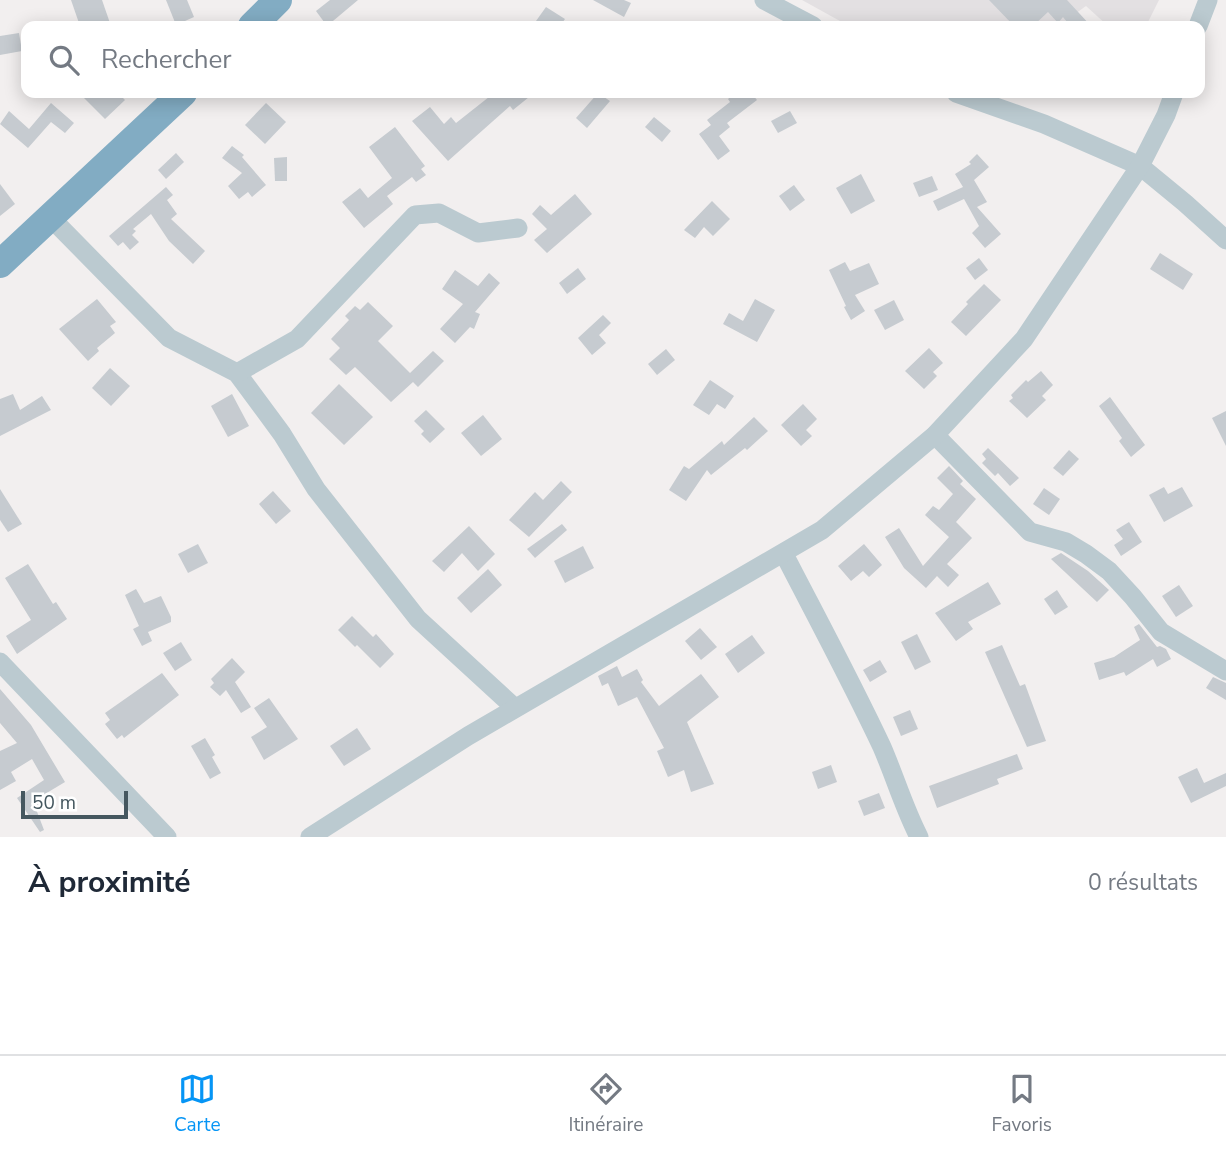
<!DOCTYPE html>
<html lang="fr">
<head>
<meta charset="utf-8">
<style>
	body { margin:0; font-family:"Nunito Sans",sans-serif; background:#f6f6f7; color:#1f2937 }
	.scale { position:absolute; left:21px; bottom:18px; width:107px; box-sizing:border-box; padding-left:7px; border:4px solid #45575f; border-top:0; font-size:19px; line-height:24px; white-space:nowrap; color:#45575f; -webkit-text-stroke:5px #fff; paint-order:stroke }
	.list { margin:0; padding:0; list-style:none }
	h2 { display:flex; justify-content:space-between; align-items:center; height:91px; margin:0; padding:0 28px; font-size:30px }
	h2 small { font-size:23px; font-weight:400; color:#747a83 }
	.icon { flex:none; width:38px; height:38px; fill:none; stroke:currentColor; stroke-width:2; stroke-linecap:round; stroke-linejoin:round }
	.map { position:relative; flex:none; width:1226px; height:837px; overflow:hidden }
	.search { position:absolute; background:#fff; box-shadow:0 4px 18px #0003; left:21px; right:21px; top:21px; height:77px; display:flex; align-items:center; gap:18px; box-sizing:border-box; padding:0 24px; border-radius:14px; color:#747a83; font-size:26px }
	.sheet { height:217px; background:#fff }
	nav { display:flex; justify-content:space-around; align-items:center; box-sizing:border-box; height:98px; border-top:2px solid #e0e1e3; background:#fff; font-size:19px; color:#747a83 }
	nav a { display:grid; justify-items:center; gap:4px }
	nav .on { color:#0695f5 }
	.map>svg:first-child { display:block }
</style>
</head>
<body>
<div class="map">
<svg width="1226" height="837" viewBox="0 0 1226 837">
	<rect width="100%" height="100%" fill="#f2efef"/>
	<polygon fill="#e3e0e2" points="802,0 1159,0 1146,26 1108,26 1086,6 1058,26 849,26"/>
	<g fill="#c6cbd0">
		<polygon points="71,0 102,0 111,26 80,26"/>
		<polygon points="166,0 187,0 194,17 176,25"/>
		<polygon points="330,0 358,0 327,26 316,11"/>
		<polygon points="593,0 624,0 631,3 624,17"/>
		<polygon points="989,0 1067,0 1091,26 1070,26 1063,17 1058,23 1048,12 1033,26 1014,26"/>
		<polygon points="546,7 565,19 560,26 543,26 536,21"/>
		<polygon points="19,33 22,51 0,55 0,36"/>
		<polygon points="79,93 118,93 125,100 105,119"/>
		<polygon points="494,93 534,93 513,110 510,106 448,161 412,121 430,107 444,124 451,117 456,123"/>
		<polygon points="598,93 610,101 587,128 576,118"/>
		<polygon points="735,93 751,93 757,100 727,123 730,127 719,136 730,151 718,160 699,134 711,125 707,120 730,102 728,99"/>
		<polygon points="51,103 74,123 65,133 51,122 28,148 0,124 9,111 29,129"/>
		<polygon points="266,103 286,122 265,144 245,125"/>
		<polygon points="790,111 797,123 778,133 771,121"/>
		<polygon points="654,117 671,131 662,142 645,127"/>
		<polygon points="395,127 425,166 421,169 426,175 416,182 412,177 387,196 393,204 364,228 342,202 360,188 368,198 392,178 369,147"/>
		<polygon points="232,146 244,155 242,157 266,185 252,197 248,192 239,199 228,186 242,173 222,158"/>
		<polygon points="176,153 184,162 166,179 158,170"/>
		<polygon points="977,154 989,167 974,180 987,202 977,207 1001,234 985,248 972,233 979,226 964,199 938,211 933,201 963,187 955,174 971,164 969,162"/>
		<polygon points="287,157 287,181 275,181 274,158"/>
		<polygon points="861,174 875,201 851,214 836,188"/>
		<polygon points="932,176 938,190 919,197 913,183"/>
		<polygon points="0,184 15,204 0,216"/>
		<polygon points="794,185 805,200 790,211 779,196"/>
		<polygon points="166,187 173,195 167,200 177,214 171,219 205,251 193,264 169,241 151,214 133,229 136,231 132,235 139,242 130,250 123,242 118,246 109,236"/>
		<polygon points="575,194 592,214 547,253 534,240 547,229 532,214 540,205 551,215"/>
		<polygon points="712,201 730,219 713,236 704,227 695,238 684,230"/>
		<polygon points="1160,253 1193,274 1183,290 1150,269"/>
		<polygon points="979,258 988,270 975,280 966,268"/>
		<polygon points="845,262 850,271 869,263 879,284 855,295 865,311 851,320 844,307 846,306 829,270"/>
		<polygon points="578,268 586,279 567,294 559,283"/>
		<polygon points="455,270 478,286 489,273 500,283 475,312 480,314 474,329 470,327 455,343 440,329 463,304 442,289"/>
		<polygon points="984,284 1001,300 966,336 951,322 968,304 966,302"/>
		<polygon points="97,299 116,322 110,326 115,333 97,348 99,351 88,361 59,329"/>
		<polygon points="755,299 775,310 757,342 723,324 729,313 743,321"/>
		<polygon points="894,300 904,320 885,330 874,310"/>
		<polygon points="368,302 393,326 378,341 410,373 433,351 444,361 418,387 413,382 391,402 355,367 346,375 329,359 340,348 331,339 349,320 345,316 355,306 360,310"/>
		<polygon points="603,315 611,323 599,335 606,343 592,355 578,338"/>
		<polygon points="929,348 943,363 933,372 937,376 924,389 905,371"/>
		<polygon points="666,349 675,360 657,375 648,364"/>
		<polygon points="110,368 130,386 111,406 92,388"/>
		<polygon points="1041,371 1053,385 1042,396 1046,400 1027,418 1009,401 1013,398 1011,395 1026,380 1028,382"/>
		<polygon points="710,380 734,396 725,409 717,404 709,415 693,405"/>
		<polygon points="339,384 373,417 344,445 311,413"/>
		<polygon points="13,394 20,410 42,396 51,410 0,436 0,399"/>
		<polygon points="232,394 249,426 228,437 211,406"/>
		<polygon points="1110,397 1145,445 1131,457 1119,441 1122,438 1099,406"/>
		<polygon points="803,404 817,419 806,430 812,436 801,446 781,425"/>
		<polygon points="426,410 445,429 430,443 421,434 424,431 414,421"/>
		<polygon points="1226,411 1226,446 1212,418"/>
		<polygon points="483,415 502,439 481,456 461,433"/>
		<polygon points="754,417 768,431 747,450 745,448 711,475 707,470 686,501 669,490 684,466 689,469 722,441 724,445"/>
		<polygon points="988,448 1019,478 1010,486 998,473 995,476 982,463 986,459 982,454"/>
		<polygon points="1069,450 1079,459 1063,476 1053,468"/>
		<polygon points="949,466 963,481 960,484 976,499 956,522 972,538 947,564 959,575 948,587 937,576 926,588 904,568 885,537 899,528 923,566 949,537 925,515 933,506 939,510 953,494 937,478"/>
		<polygon points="561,481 572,492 529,537 509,520 535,492 543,500"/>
		<polygon points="1164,487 1168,494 1182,487 1193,506 1164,522 1149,495"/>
		<polygon points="1044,488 1060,499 1049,515 1033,504"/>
		<polygon points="0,489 22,524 8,532 0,520"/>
		<polygon points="273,491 291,511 276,524 259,504"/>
		<polygon points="1129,522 1142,542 1121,556 1114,545 1123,539 1116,530"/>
		<polygon points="562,524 567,530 535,558 527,549"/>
		<polygon points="469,526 495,554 478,571 462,553 444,572 432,561"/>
		<polygon points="198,544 208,563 188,573 178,554"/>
		<polygon points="864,544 882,565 869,577 863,571 851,581 838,566"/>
		<polygon points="583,546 594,568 565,583 554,561"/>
		<polygon points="1061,553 1088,571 1109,590 1097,602 1051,559"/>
		<polygon points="28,564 53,604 56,602 67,619 17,654 6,636 31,620 5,578"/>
		<polygon points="488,569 502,585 471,613 457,598"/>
		<polygon points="988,582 1001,604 968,622 973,629 956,641 935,613"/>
		<polygon points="1179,585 1193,606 1176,617 1162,596"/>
		<polygon points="136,589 144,603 161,596 171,617 171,622 148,632 152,641 142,646 133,629 139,626 125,595"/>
		<polygon points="1057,590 1068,607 1055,615 1044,599"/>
		<polygon points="352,616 373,637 376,634 394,654 380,668 357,645 355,647 338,630"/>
		<polygon points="1139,624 1157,647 1160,646 1166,649 1171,659 1157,667 1153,659 1126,676 1124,672 1099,680 1094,663 1114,657 1140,640 1134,627"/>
		<polygon points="700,628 717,647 701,660 685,641"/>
		<polygon points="917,634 931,662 915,670 901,642"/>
		<polygon points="752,635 765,653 738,673 725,654"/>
		<polygon points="181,642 192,660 175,671 163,653"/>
		<polygon points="1002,645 1020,686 1025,684 1046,741 1027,747 985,652"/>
		<polygon points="232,658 245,672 235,682 251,707 241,713 226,690 220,696 210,687 214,683 211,679"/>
		<polygon points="880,660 887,672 870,682 863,670"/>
		<polygon points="617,666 622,677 637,669 643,680 641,682 659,706 701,674 719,697 687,722 714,784 691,792 684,770 668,777 657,751 664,748 637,697 618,706 608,683 602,686 598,676"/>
		<polygon points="162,673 179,695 124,738 122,735 117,739 105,724 110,720 105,713"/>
		<polygon points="1213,677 1226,683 1226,700 1206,688"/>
		<polygon points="0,689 31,725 65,782 35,800 40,807 36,809 44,830 40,832 17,798 44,780 32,759 11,772 16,781 0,790 0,751 17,743 0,723"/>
		<polygon points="269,698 298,739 264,760 251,737 267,727 254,708"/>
		<polygon points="910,710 918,729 901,736 893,717"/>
		<polygon points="357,728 371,749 344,766 330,746"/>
		<polygon points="205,738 215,755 212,757 221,773 210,779 191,746"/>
		<polygon points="1017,754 1023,769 997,779 999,784 937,808 929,786"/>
		<polygon points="831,765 837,782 818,789 812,772"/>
		<polygon points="1197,768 1204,783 1226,773 1226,786 1191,803 1178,777"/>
		<polygon points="879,793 885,808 864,816 858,801"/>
	</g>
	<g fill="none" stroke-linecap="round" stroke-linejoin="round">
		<g stroke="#bbcad0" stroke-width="19">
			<polyline points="764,0 813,26"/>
			<polyline points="1198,26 1208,0"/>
			<polyline points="956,93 1044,124 1140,166 1185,203 1226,240"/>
			<polyline points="50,217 169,338 237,373 282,434 316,489 418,619 515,708"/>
			<polyline points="237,373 297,339 415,215 439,213 478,233 518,228"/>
			<polyline points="935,435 1030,532 1066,542 1086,554 1109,571 1133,597 1161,632 1226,671"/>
			<path d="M 784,554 C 817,618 851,681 882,747 C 895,777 904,808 919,837"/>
			<polyline points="0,662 167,837"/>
			<polyline points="310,837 468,736 822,530 935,435 1024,339 1140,166 1166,115 1174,93"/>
		</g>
		<g stroke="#82acc3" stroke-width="28">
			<polyline points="252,26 278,0"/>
			<polyline points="0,264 183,93"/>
		</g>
	</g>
</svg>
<div class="scale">50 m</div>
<div class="search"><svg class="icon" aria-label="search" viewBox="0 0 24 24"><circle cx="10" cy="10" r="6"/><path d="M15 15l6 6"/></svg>Rechercher</div>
</div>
<section class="sheet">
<h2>À proximité<small>0 résultats</small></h2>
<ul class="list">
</ul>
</section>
<nav>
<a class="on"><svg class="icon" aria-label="map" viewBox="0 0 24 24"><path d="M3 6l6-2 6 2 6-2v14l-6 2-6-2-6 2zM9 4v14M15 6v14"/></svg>Carte</a>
<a><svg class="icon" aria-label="directions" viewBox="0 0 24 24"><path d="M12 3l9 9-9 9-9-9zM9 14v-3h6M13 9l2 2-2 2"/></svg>Itinéraire</a>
<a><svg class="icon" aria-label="saved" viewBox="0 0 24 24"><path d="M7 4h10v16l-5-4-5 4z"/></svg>Favoris</a>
</nav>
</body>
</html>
